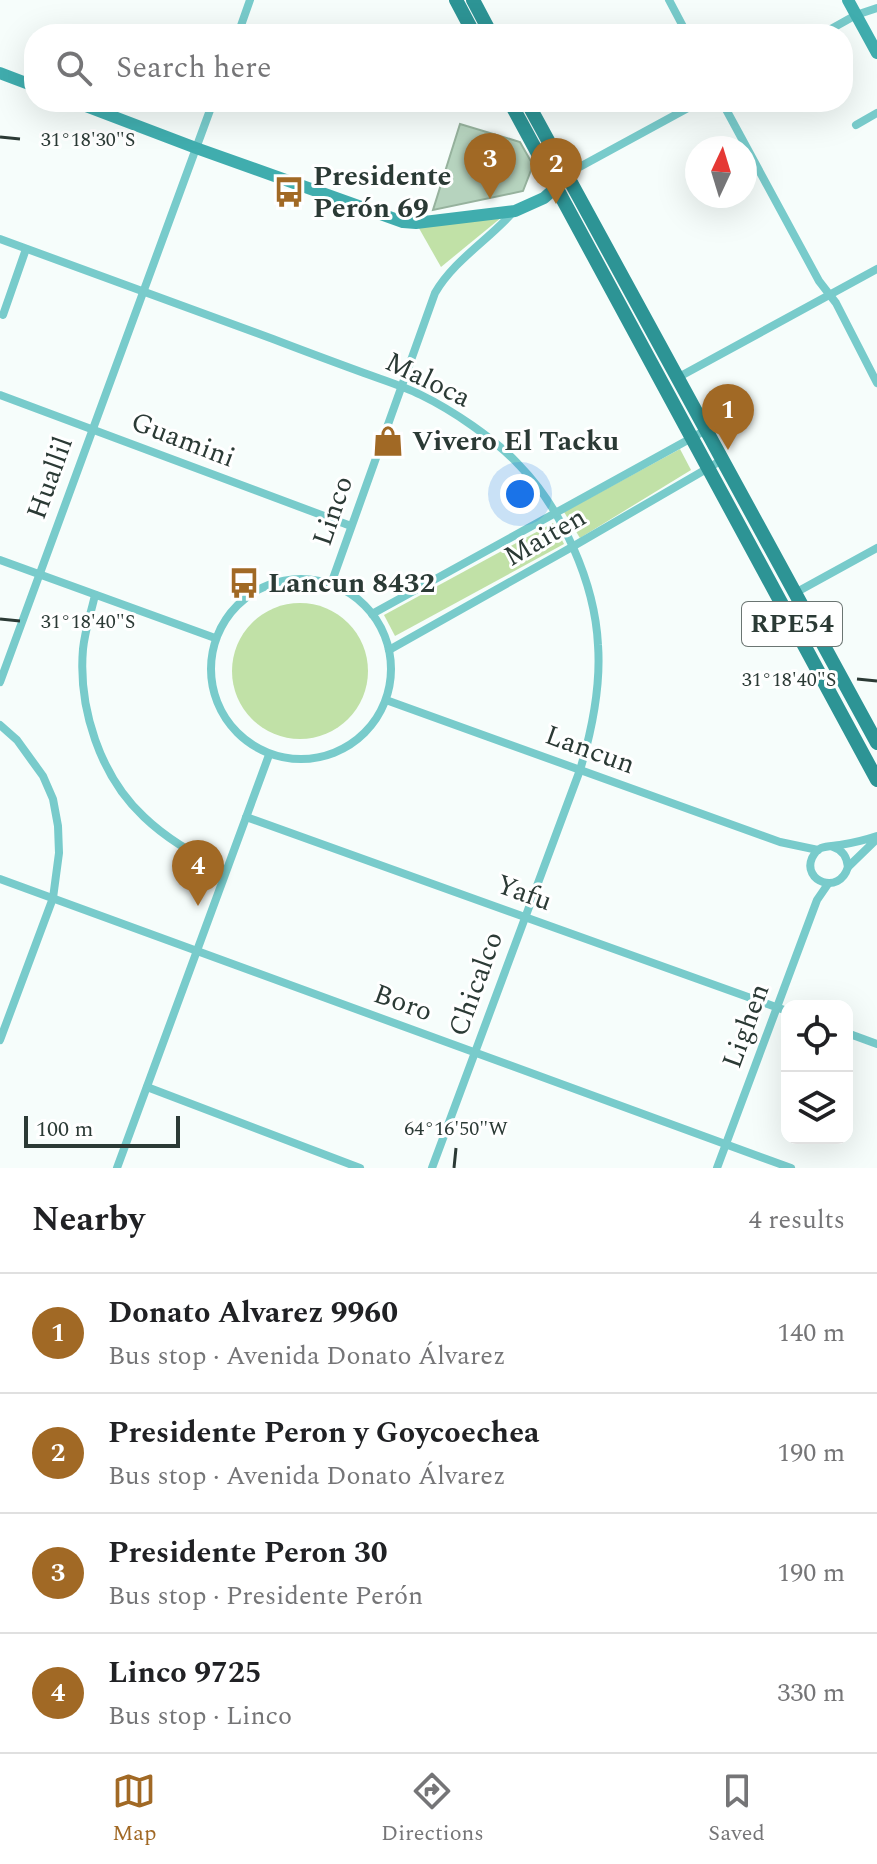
<!DOCTYPE html>
<html lang="en">
<head>
<meta charset="utf-8">
<style>
	body { margin:0; font-family:Spectral,serif; background:#f6f6f6; color:#202124 }
	.controls { position:absolute; right:24px; bottom:24px; display:grid; overflow:hidden; border-radius:16px; box-shadow:0 8px 32px #0002 }
	.controls button { width:72px; height:72px; display:grid; place-items:center; padding:0; border:0; border-bottom:2px solid #e0e0e0; background:#fff; color:#202124; font:40px sans-serif }
	.compass { position:absolute; left:685px; top:136px; width:72px; height:72px; border-radius:50%; background:#fff; box-shadow:0 8px 32px #0002; rotate:4deg }
	.scale { position:absolute; left:24px; bottom:20px; width:156px; box-sizing:border-box; padding-left:8px; border:4px solid #2b3a35; border-top:0; font-size:22px; line-height:28px; white-space:nowrap; color:#2b3a35; -webkit-text-stroke:6px #fff; paint-order:stroke }
	.you { position:absolute; left:520px; top:494px; width:28px; height:28px; margin:-20px; border:6px solid #fff; border-radius:50%; background:#1a73e8; box-shadow:0 0 0 12px #1a73e833 }
	.badge { display:grid; place-items:center; width:52px; height:52px; border-radius:50%; background:#a16925; color:#fff; font-size:26px; font-weight:700 }
	.pin { position:absolute; translate:-50% -66px; filter:drop-shadow(0 2px 4px #0008) }
	.pin::after { content:''; position:absolute; top:42px; width:28px; height:24px; background:inherit; clip-path:polygon(0 0,100% 0,50% 100%) }
	.list { margin:0; padding:0; list-style:none }
	h2 { display:flex; justify-content:space-between; align-items:center; height:104px; margin:0; padding:0 32px; font-size:34px }
	h2 small { font-size:26px; font-weight:400; color:#757577 }
	.list li { display:grid; grid-template-columns:52px 1fr auto; gap:24px; align-items:center; box-sizing:border-box; height:120px; padding:0 32px; border-top:2px solid #e0e0e0 }
	.list b { display:block; font-size:30px; white-space:nowrap }
	.list p { margin:0; font-size:26px; white-space:nowrap; color:#757577 }
	.list em { font-size:26px; font-style:normal; color:#757577 }
	.icon { flex:none; width:44px; height:44px; fill:none; stroke:currentColor; stroke-width:2; stroke-linecap:round; stroke-linejoin:round }
	.map { position:relative; flex:none; width:877px; height:1168px; overflow:hidden }
	.search { position:absolute; background:#fff; box-shadow:0 8px 32px #0002; left:24px; right:24px; top:24px; height:88px; display:flex; align-items:center; gap:20px; box-sizing:border-box; padding:0 28px; border-radius:32px; color:#757577; font-size:30px }
	.sheet { height:584px; background:#fff }
	nav { display:flex; justify-content:space-around; align-items:center; box-sizing:border-box; height:112px; border-top:2px solid #e0e0e0; background:#fff; font-size:22px; color:#757577 }
	nav a { display:grid; justify-items:center; gap:4px }
	nav .on { color:#a16925 }
	.map>svg:first-child { display:block }
</style>
</head>
<body>
<div class="map">
<svg width="877" height="1168" viewBox="0 0 877 1168">
	<rect width="100%" height="100%" fill="#f6fdfb"/>
	<g fill="#c1e1a7">
		<polygon points="502,217 441,267 416,223"/>
		<polygon points="680,449 691,470 580,538 564,512"/>
		<polygon points="553,523 564,544 395,636 384,615"/>
		<circle cx="300" cy="671" r="68"/>
	</g>
	<polygon fill="#b6d3be" stroke="#96b29d" stroke-width="2" points="460,124 520,142 533,165 523,191 433,210"/>
	<g fill="none" stroke-linecap="round" stroke-linejoin="round">
		<g stroke="#78cbcb" stroke-width="8">
			<polyline points="669,0 687,34"/>
			<polyline points="238,34 250,0"/>
			<polyline points="822,34 856,15 877,8"/>
			<polyline points="722,102 819,281 836,303 877,383"/>
			<polyline points="856,125 877,113"/>
			<polyline points="567,176 574,170 699,102"/>
			<path d="M 0,239 C 91,273 182,305 273,339 C 304,351 334,362 364,373 C 383,380 403,386 421,395 C 452,410 495,439 519,465 C 562,509 595,583 598,645 C 601,687 592,730 580,770 L 432,1168"/>
			<polyline points="3,315 26,249"/>
			<polyline points="677,378 877,269"/>
			<polyline points="0,395 351,526"/>
			<polyline points="0,560 215,638"/>
			<circle cx="301" cy="669" r="90"/>
			<path d="M 331,584 L 435,293 C 454,260 490,239 514,211"/>
			<polyline points="795,593 877,548"/>
			<path d="M 95,595 C 91,613 85,630 83,649 C 78,708 100,776 144,817 C 168,840 196,856 226,870"/>
			<polyline points="372,614 706,430"/>
			<polyline points="389,650 572,547 722,460"/>
			<polyline points="0,682 213,102"/>
			<polyline points="386,700 780,842 818,850"/>
			<polyline points="0,725 17,740 43,776 53,799 58,826 59,853 53,898 0,1040"/>
			<polyline points="246,817 787,1011"/>
			<path d="M 877,836 C 865,840 852,843 840,845 C 834,846 827,846 821,848 C 817,850 814,854 812,858 C 802,881 839,896 848,867 L 877,839"/>
			<path d="M 833,847 C 843,850 847,857 848,867"/>
			<polyline points="0,879 791,1168"/>
			<polyline points="847,1033 877,1044"/>
			<polyline points="147,1087 360,1168"/>
			<polyline points="117,1168 269,755"/>
			<polyline points="717,1168 817,900 828,884"/>
		</g>
		<g stroke="#40adae" stroke-width="12">
			<polyline points="848,0 877,53"/>
			<polyline points="0,73 34,86"/>
			<polyline points="75,102 196,148 403,222 416,223 515,211 544,198 562,182"/>
		</g>
		<g stroke="#2d9495" stroke-width="14">
			<polyline points="456,0 474,34"/>
			<polyline points="473,0 491,34"/>
			<polyline points="510,102 877,780"/>
			<polyline points="527,102 877,743"/>
		</g>
	</g>
	<path fill="none" stroke="#2b3a35" stroke-width="3" d="M 0,137 L 20,139M 0,619 L 20,621M 857,679 L 877,681M 454,1168 L 456,1148"/>
	<defs>
		<symbol id="bus-bare" viewBox="-9 -9 18 18"><path d="M-5-6H5V4H4V6H2V4H-2V6H-4V4H-5ZM-3.5-4V0h7V-4ZM-3.5 1.2v1.5H-2V1.2ZM2 1.2v1.5H3.5V1.2Z" fill="#a16925" stroke="#fff" stroke-width="2.5" paint-order="stroke"/></symbol>
		<symbol id="shop-bare" viewBox="-9 -9 18 18"><path d="M-5-2.5h2.3a2.7 3.5 0 0 1 5.4 0H5L5.5 6h-11ZM-1.5-2.5h3a1.5 2.3 0 0 0-3 0Z" fill="#a16925" stroke="#fff" stroke-width="2.5" paint-order="stroke"/></symbol>
	</defs>
	<g fill-rule="evenodd">
		<use href="#bus-bare" x="267" y="170" width="44" height="44"/>
		<use href="#shop-bare" x="366" y="419" width="44" height="44"/>
		<use href="#bus-bare" x="222" y="561" width="44" height="44"/>
	</g>
	<g text-anchor="middle" dominant-baseline="central" stroke-width="6" stroke-linejoin="round" paint-order="stroke">
		<rect fill="#fff" stroke="#6b7572" stroke-width="2" x="742" y="602" width="100" height="44" rx="6"/>
		<g font-size="26" font-weight="bold" fill="#2b3a35">
			<text x="792" y="624">RPE54</text>
		</g>
		<g font-size="28" font-weight="bold" fill="#2b3a35" stroke="#fff" text-anchor="start">
			<text x="313" y="176">Presidente<tspan x="313" dy="32">Perón 69</tspan></text>
			<text x="412" y="441">Vivero El Tacku</text>
			<text x="268" y="583">Lancun 8432</text>
		</g>
		<g font-size="28" fill="#2b3a35" stroke="#fff">
			<text transform="translate(428 380) rotate(26)">Maloca</text>
			<text transform="translate(183 440) rotate(21)">Guamini</text>
			<text transform="translate(50 478) rotate(-70)">Huallil</text>
			<text transform="translate(333 511) rotate(-71)">Linco</text>
			<text transform="translate(545 537) rotate(-30)">Maiten</text>
			<text transform="translate(590 750) rotate(20)">Lancun</text>
			<text transform="translate(524 893) rotate(20)">Yafu</text>
			<text transform="translate(476 984) rotate(-70)">Chicalco</text>
			<text transform="translate(403 1003) rotate(20)">Boro</text>
			<text transform="translate(746 1026) rotate(-70)">Lighen</text>
		</g>
	</g>
	<g font-size="20" text-anchor="middle" fill="#2b3a35" stroke="#fff" stroke-width="6" stroke-linejoin="round" paint-order="stroke">
		<text x="88" y="146">31°18'30"S</text>
		<text x="88" y="628">31°18'40"S</text>
		<text x="789" y="686">31°18'40"S</text>
		<text x="456" y="1135">64°16'50"W</text>
	</g>
</svg>
<div class="controls">
<button><svg class="icon" aria-label="locate" viewBox="0 0 24 24"><circle cx="12" cy="12" r="6"/><path d="M12 2v4M12 18v4M2 12h4M18 12h4"/></svg></button>
<button><svg class="icon" aria-label="layers" viewBox="0 0 24 24"><path d="M12 4l9 5-9 5-9-5zM3 14l9 5 9-5"/></svg></button>
</div>
<svg class="compass" viewBox="-18 -18 36 36"><path d="M0-13l5 13h-10z" fill="#e53935"/><path d="M0 13l5-13h-10z" fill="#757577"/></svg>
<div class="scale">100 m</div>
<div class="you"></div>
<div class="pin badge" style="left:728px;top:450px">1</div>
<div class="pin badge" style="left:556px;top:204px">2</div>
<div class="pin badge" style="left:490px;top:199px">3</div>
<div class="pin badge" style="left:198px;top:906px">4</div>
<div class="search"><svg class="icon" aria-label="search" viewBox="0 0 24 24"><circle cx="10" cy="10" r="6"/><path d="M15 15l6 6"/></svg>Search here</div>
</div>
<section class="sheet">
<h2>Nearby<small>4 results</small></h2>
<ul class="list">
<li><span class="badge">1</span><div><b>Donato Alvarez 9960</b><p>Bus stop · Avenida Donato Álvarez</p></div><em>140 m</em></li>
<li><span class="badge">2</span><div><b>Presidente Peron y Goycoechea</b><p>Bus stop · Avenida Donato Álvarez</p></div><em>190 m</em></li>
<li><span class="badge">3</span><div><b>Presidente Peron 30</b><p>Bus stop · Presidente Perón</p></div><em>190 m</em></li>
<li><span class="badge">4</span><div><b>Linco 9725</b><p>Bus stop · Linco</p></div><em>330 m</em></li>
</ul>
</section>
<nav>
<a class="on"><svg class="icon" aria-label="map" viewBox="0 0 24 24"><path d="M3 6l6-2 6 2 6-2v14l-6 2-6-2-6 2zM9 4v14M15 6v14"/></svg>Map</a>
<a><svg class="icon" aria-label="directions" viewBox="0 0 24 24"><path d="M12 3l9 9-9 9-9-9zM9 14v-3h6M13 9l2 2-2 2"/></svg>Directions</a>
<a><svg class="icon" aria-label="saved" viewBox="0 0 24 24"><path d="M7 4h10v16l-5-4-5 4z"/></svg>Saved</a>
</nav>
</body>
</html>
